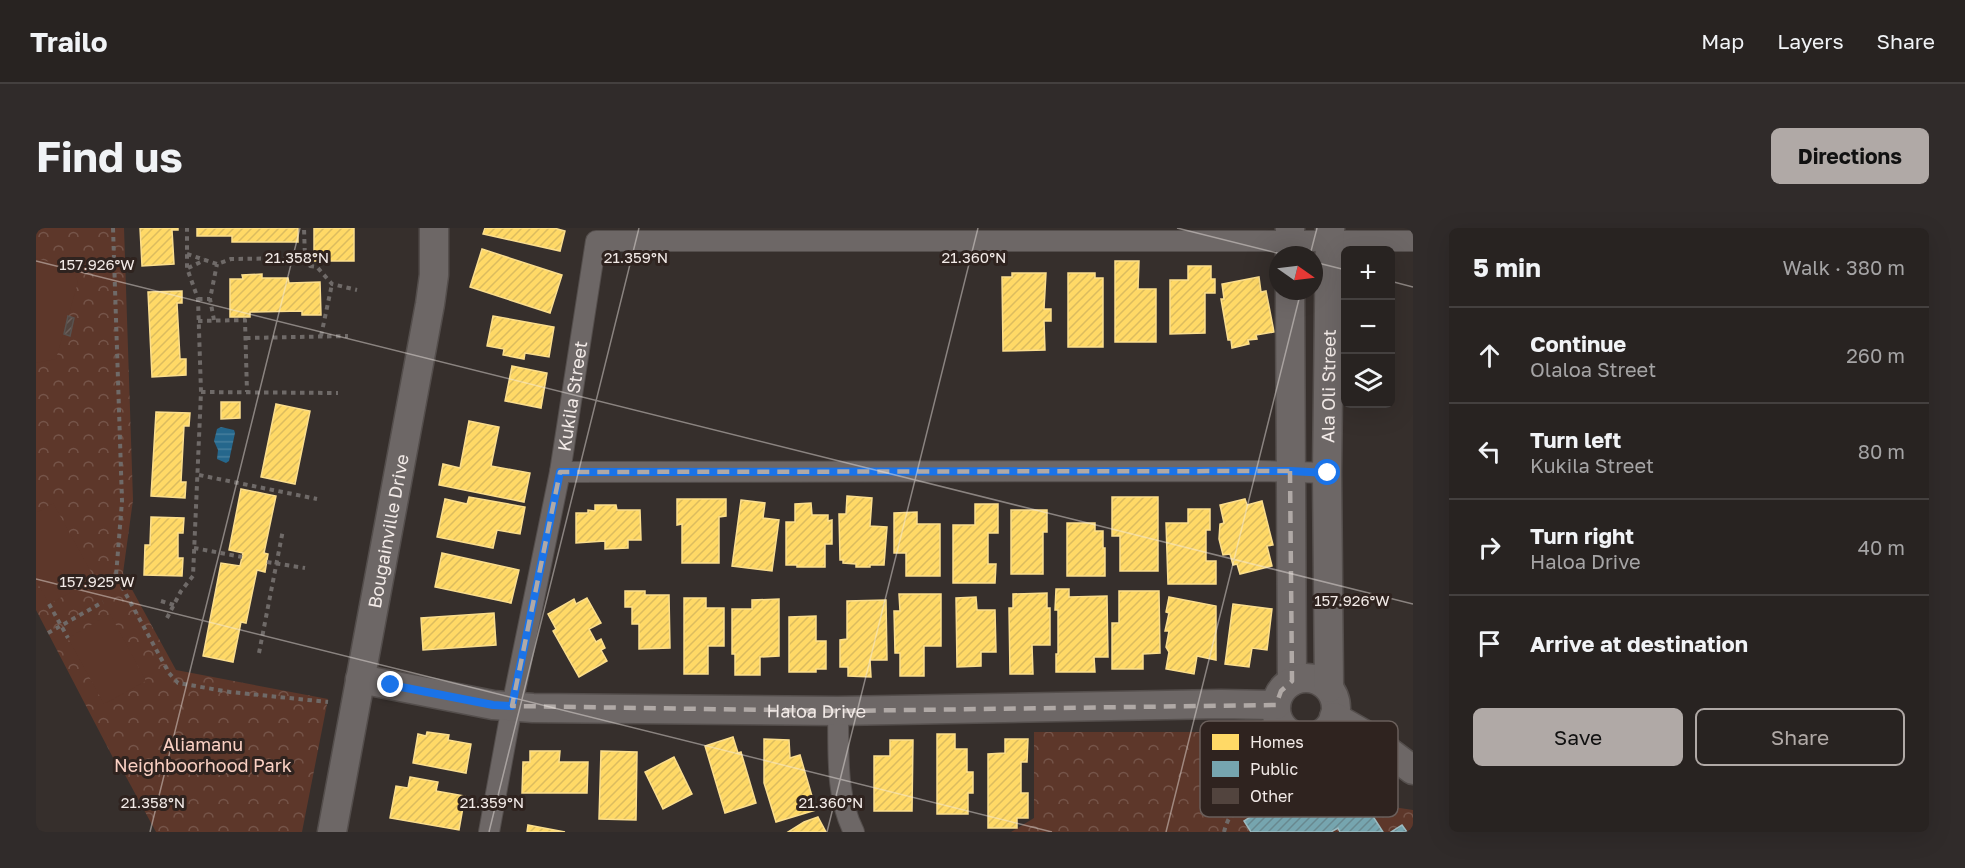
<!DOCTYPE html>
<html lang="en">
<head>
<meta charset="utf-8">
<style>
	body { margin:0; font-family:"Golos Text",sans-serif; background:#302b2a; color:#f1f3f6 }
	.controls { position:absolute; right:18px; top:18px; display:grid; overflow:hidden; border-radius:9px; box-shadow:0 6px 24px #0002 }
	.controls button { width:54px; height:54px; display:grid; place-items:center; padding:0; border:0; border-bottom:2px solid #44403f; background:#282321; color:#f1f3f6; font:30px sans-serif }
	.compass { position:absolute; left:1233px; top:18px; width:54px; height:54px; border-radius:50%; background:#282321; box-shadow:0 6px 24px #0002; rotate:104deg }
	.stop { position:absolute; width:18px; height:18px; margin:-14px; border:4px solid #1a73e8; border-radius:50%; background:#fff }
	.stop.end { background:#1a73e8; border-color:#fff; box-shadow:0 2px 6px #0008 }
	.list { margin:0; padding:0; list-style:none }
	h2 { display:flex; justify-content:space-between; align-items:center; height:78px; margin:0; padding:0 24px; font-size:26px }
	h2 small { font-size:20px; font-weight:400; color:#a5a4a5 }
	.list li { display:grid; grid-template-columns:39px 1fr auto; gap:18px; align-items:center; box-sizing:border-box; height:96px; padding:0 24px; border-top:2px solid #44403f }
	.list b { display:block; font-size:22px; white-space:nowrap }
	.list p { margin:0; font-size:20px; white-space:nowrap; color:#a5a4a5 }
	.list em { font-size:20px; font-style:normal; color:#a5a4a5 }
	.actions { display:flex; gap:12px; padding:18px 24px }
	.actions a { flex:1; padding:14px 0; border:2px solid #b0a9a6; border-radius:9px; text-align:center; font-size:21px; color:#b0a9a6 }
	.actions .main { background:#b0a9a6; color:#111 }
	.icon { flex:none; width:33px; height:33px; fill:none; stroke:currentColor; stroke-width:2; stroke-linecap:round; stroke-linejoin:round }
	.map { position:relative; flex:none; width:1377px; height:604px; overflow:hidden; border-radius:9px }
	header { display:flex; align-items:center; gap:36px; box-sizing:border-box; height:84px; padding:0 30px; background:#282321; border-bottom:2px solid #44403f }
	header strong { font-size:28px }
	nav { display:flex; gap:33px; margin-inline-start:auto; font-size:21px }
	.intro { display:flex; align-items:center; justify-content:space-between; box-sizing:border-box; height:144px; padding:0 36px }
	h1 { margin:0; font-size:42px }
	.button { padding:15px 27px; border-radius:9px; background:#b0a9a6; color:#111; font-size:21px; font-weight:700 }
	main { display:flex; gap:36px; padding:0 36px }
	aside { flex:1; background:#282321; border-radius:9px; box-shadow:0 6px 24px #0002 }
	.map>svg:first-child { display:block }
</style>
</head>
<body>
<header>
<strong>Trailo</strong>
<nav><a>Map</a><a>Layers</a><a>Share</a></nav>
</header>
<div class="intro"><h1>Find us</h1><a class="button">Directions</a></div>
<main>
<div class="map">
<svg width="1377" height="604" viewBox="0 0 1377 604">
	<defs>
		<pattern id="park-crowns" width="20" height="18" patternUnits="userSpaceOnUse" patternTransform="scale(1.5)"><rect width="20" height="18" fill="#5d372a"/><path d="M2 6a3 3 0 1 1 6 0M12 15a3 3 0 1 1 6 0" fill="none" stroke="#755449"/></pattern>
		<pattern id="water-rules" width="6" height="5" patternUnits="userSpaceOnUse" patternTransform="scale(1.5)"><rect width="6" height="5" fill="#25678c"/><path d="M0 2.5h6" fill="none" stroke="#457d9c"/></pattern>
		<pattern id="homes-hatch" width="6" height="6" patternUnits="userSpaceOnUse" patternTransform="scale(1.5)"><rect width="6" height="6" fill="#ffd966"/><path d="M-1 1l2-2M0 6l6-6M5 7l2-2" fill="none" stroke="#dbbc5f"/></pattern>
		<pattern id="public-hatch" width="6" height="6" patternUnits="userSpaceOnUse" patternTransform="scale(1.5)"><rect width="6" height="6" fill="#76a5af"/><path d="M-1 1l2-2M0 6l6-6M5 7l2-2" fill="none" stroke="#68888f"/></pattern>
		<pattern id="building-hatch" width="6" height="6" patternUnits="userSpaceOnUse" patternTransform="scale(1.5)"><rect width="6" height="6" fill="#52443e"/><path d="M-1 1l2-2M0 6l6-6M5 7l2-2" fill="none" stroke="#6b5f5a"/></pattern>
	</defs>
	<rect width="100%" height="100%" fill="#362f2c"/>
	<g fill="url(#park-crowns)">
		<polygon points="0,0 88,0 97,272 87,345 140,442 292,471 266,604 120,604 88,545 85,545 0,382"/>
		<polygon points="998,504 1231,504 1236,505 1259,519 1299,520 1314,526 1330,538 1330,562 1344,577 1377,582 1377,604 975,604 998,590"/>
	</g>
	<g fill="#5d372a">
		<polygon points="0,30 37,41 42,54 20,131 0,135"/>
		<polygon points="17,275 59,351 13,376 0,352 0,285"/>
		<polygon points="74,386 110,453 68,476 32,410"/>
	</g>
	<polygon fill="url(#water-rules)" points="185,199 198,202 199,205 193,233 190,235 181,231 182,222 178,213 181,201"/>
	<g fill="url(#homes-hatch)" stroke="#fbde8d" stroke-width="1.5">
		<polygon points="104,0 142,0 142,2 136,2 138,36 106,38"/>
		<polygon points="161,0 262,0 262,14 196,14 196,8 161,8"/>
		<rect x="278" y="0" width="40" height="33"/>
		<polygon points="449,0 518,0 529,3 524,23 447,6"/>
		<polygon points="446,21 526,47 514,85 434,59"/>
		<polygon points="1079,33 1103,33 1102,61 1120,61 1120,114 1079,114"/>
		<polygon points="1152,38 1175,38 1175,51 1179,51 1179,65 1169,65 1169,105 1134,106 1134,52 1152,52"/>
		<polygon points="976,45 1010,45 1008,81 1015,81 1015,93 1008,93 1009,122 967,123 966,49 976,49"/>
		<polygon points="1032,45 1059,45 1059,50 1067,50 1067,119 1032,119"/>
		<polygon points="226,46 226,50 252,50 253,55 284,54 285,87 266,87 266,83 214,84 214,89 194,89 194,51 207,51 206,47"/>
		<polygon points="1223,49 1225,64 1230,63 1238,104 1220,107 1221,111 1212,112 1213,116 1196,120 1195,112 1192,112 1185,71 1188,71 1186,56"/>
		<polygon points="146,63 146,75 141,75 144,131 150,131 150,147 116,149 112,64"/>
		<polygon points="457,88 518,99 513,129 489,125 488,131 467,127 468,121 451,118"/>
		<polygon points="476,138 511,145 505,180 469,173"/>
		<polygon points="185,174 204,174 204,190 185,191"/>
		<polygon points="240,176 274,183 259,256 225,249"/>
		<polygon points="120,184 154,185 153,198 148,198 145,254 150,254 149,270 115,268"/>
		<polygon points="433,193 463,199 455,238 494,245 488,274 403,257 407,236 424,240"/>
		<polygon points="205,261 240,268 228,325 232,326 229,344 221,342 210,395 205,394 197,434 167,428 185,335 204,338 207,325 193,322"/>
		<polygon points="811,268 836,270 834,298 851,299 848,337 834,337 834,339 820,339 820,336 807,335 807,332 804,332 803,286 810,286"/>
		<polygon points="433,269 489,279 484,306 461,302 457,320 401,309 409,271 431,276"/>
		<polygon points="1076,269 1122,269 1122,343 1084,343 1084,308 1076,308"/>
		<polygon points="641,271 690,271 690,288 683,289 683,335 646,335 646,296 641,297"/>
		<polygon points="1209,271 1211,277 1226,273 1237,317 1231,318 1236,338 1204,346 1201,336 1197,337 1194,326 1187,327 1183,311 1184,296 1188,295 1184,277"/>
		<polygon points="705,272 729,275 727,290 743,292 736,343 696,338"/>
		<polygon points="775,275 776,287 792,287 792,293 796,292 796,316 789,316 789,339 761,339 761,337 750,337 750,294 759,294 759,276"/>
		<polygon points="939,276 962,276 962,305 952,305 952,336 960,336 959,355 917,355 917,297 939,297"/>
		<polygon points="559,277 580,277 581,282 604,282 605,312 592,312 592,320 569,321 569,313 540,315 540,285 552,285 552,282 559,283"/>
		<polygon points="1152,281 1174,281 1174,302 1170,302 1170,333 1180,333 1180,356 1132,356 1130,295 1152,295"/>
		<polygon points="975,282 1011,282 1011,304 1007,304 1007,346 975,346"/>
		<polygon points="881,284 881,296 904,296 904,348 870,348 870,325 858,325 858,285"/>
		<polygon points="115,289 148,290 147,305 142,305 142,330 147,330 146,348 108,347 109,317 114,317"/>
		<polygon points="1031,295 1059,295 1059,303 1067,303 1067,320 1069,320 1069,348 1031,348"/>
		<polygon points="406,325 483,342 475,375 399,359"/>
		<polygon points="1020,361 1033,361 1033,369 1071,368 1072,429 1058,429 1059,444 1020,444 1020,426 1022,426 1022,382 1019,382"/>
		<polygon points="589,363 609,363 609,367 633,367 634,420 603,421 603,396 596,396 596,379 589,379"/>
		<polygon points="1083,363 1123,363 1124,425 1107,426 1107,441 1076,441 1076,395 1083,395"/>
		<polygon points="1011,365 1011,380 1014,380 1014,417 996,417 997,446 974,446 973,380 977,380 977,366"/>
		<polygon points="863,366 905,366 905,418 888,418 888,448 864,448 864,425 859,425 858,383 864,383"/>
		<polygon points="940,369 941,382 959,382 960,424 945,424 945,438 921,439 920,370"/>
		<polygon points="1133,369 1180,378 1180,432 1161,428 1158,446 1130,441 1133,424 1130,419 1133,403 1129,403 1133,385 1130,384"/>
		<polygon points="551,370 565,395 553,401 560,414 565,411 569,420 565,422 571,433 543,449 517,403 520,401 512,386 538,371 540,376"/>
		<polygon points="648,370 670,370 670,380 688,380 688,418 672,418 672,446 648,446"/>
		<polygon points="743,371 743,428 724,429 724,447 699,447 699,426 696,426 696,381 716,381 716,372"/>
		<polygon points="850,372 851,432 834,432 835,449 812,448 812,439 804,439 804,412 811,411 811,373"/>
		<polygon points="1197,376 1236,381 1231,422 1216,420 1213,439 1189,436"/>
		<polygon points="458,385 460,417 387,422 385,390"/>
		<polygon points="780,388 780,413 790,413 790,441 780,441 780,444 753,444 753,389"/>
		<polygon points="391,504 413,507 412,512 435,516 430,545 377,535 382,506 390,508"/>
		<polygon points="901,506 919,506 919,521 931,521 931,544 937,544 937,565 932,565 932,586 901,586"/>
		<polygon points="697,509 702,525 705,524 720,575 689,585 669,518"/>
		<polygon points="728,511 753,512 754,530 764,527 780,582 740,594 728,555"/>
		<polygon points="969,511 992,511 991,534 985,534 985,565 992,565 992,590 981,590 981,600 952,600 952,526 969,525"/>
		<polygon points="854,512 877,512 876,583 838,583 838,528 854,528"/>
		<polygon points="494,523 524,523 523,534 552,534 551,565 486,565 487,534 494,534"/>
		<polygon points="565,523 601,524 600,592 563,591"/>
		<polygon points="638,529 656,566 627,581 609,544"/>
		<polygon points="374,549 402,554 400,563 429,568 423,602 354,590 360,558 372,560"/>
		<polygon points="782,589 790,604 752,604 768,594"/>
		<polygon points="492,597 529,604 491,604"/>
	</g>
	<g fill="url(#public-hatch)" stroke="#9bbac0" stroke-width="1.5">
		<polygon points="1308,543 1347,604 1304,604 1302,600 1295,604 1215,604 1208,593 1252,565 1259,576"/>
		<polygon points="1366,597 1371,604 1355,604"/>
	</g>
	<polygon fill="url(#building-hatch)" stroke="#58524f" stroke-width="1.5" points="32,88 38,90 34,108 28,106"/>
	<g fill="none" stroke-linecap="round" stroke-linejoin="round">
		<defs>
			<g id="street">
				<polyline points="524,244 1224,243 1291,245"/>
				<path d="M 802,483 C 803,523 799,567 818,604"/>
				<path id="s1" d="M 453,604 L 476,478 L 524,244 L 560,13 L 1377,13"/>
			</g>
			<g id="secondary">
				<polyline points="1254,27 1254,0"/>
				<polyline points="1254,63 1256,453"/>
				<circle cx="1270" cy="480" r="30"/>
				<path id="s2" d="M 324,451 L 457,477 L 497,480 L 802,483 L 1185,476 L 1240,477"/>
				<path id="s3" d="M 1293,460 L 1291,245 L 1294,0"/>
				<polyline points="1298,489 1333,509 1377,542"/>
				<path id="s4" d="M 296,604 L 394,76 L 398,47 L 398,0"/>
			</g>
		</defs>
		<use href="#street" stroke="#544e4c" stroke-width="22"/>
		<use href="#secondary" stroke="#544e4c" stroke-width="31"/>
		<g stroke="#6f6a68" stroke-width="4" stroke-dasharray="4.5 4.5" stroke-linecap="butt">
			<polyline points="77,0 86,273 80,348 133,445 142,455 194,464 292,474"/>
			<polyline points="151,26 181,36 195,31 269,30 268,0"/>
			<polyline points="269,30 274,38 281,39 296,56 321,62"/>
			<polyline points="152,40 169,32"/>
			<polyline points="162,71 174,71"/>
			<polyline points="178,92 174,71 181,36"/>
			<polyline points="162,93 209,92 211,164"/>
			<polyline points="285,108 296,56"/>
			<polyline points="210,110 312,108"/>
			<polyline points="165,164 302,165"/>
			<polyline points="163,247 281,271"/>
			<polyline points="158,320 206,329"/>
			<polyline points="231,334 269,340"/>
			<polyline points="125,373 138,377"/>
			<polyline points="13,376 32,410"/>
			<polyline points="131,390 145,363 157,348 165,164 162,71 151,40 151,0"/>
			<polyline points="12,405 67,374"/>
			<polyline points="223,425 247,302"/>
			<path d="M 1188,604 C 1194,579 1211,571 1224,551 C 1232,538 1233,515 1230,500"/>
		</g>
		<use href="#street" stroke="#6d6766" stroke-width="20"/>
		<use href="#secondary" stroke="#6d6766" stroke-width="28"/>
	</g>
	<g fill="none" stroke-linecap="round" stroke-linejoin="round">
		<polyline stroke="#1a73e8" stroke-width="8" points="355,457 457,477 476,478 524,244 1254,243 1292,245"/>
	</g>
	<path fill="none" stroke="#b0a9a6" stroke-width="4.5" stroke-dasharray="12 8" stroke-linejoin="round" d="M 1254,243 L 1256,453 L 1245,463 L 1240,477 L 802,483 L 476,478 L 524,244 Z"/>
	<path fill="none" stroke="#f2eae7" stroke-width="1.5" stroke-opacity="0.45" d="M 1141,0 L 1249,27M 1274,27 L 1281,0M 0,33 L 1377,376M 1278,34 L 1310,42M 1354,53 L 1377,59M 0,351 L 1016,604M 114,604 L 264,0M 453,604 L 603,0M 791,604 L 942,0M 1130,604 L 1265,63"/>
	<g text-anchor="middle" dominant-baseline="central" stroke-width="6" stroke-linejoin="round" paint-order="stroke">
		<g font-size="18" fill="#f2eae7" stroke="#2f231f">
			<text stroke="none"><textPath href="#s3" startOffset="302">Ala Oli Street</textPath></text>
			<text stroke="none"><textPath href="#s1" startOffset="444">Kukila Street</textPath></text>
			<text stroke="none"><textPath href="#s4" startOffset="306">Bougainville Drive</textPath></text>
			<text stroke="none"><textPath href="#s2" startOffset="459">Haloa Drive</textPath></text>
		</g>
		<g font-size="18" fill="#fbd1c4" stroke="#2f231f">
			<text x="167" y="516">Aliamanu<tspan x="167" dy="21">Neighboorhood Park</tspan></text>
		</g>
	</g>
	<rect x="1164" y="493" width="198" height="96" rx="9" fill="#2f231f" stroke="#6a5f5b" stroke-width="1.5"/>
	<rect x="1176" y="506" width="27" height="16" fill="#ffd966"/>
	<rect x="1176" y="533" width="27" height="16" fill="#76a5af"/>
	<rect x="1176" y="560" width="27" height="16" fill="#52443e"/>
	<g font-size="16" fill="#f2eae7">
		<text x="1214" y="520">Homes</text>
		<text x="1214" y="547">Public</text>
		<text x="1214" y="574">Other</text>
	</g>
	<g font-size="15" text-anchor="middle" fill="#f2eae7" stroke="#2f231f" stroke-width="6" stroke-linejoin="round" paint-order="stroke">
		<text x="261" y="35">21.358°N</text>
		<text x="600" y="35">21.359°N</text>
		<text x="938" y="35">21.360°N</text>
		<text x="61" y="42">157.926°W</text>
		<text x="61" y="359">157.925°W</text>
		<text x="1316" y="378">157.926°W</text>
		<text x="117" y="580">21.358°N</text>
		<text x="456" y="580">21.359°N</text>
		<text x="795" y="580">21.360°N</text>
	</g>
</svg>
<div class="controls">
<button>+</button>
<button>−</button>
<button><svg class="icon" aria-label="layers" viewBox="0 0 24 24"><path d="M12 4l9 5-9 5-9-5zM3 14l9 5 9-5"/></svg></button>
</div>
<svg class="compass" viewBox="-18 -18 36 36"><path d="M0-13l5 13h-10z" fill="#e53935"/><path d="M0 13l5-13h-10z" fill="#a5a4a5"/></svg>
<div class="stop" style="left:1292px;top:245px"></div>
<div class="stop end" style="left:355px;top:457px"></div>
</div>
<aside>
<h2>5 min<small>Walk · 380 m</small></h2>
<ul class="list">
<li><svg class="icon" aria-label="ahead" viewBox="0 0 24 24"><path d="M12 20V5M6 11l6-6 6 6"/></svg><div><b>Continue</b><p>Olaloa Street</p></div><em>260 m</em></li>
<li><svg class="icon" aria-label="left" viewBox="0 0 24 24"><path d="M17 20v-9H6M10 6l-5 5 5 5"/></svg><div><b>Turn left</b><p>Kukila Street</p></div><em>80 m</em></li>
<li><svg class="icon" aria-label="right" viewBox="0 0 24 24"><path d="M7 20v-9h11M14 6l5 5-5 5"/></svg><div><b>Turn right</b><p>Haloa Drive</p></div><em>40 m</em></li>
<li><svg class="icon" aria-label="arrive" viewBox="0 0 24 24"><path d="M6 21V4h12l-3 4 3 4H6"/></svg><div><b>Arrive at destination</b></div></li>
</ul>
<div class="actions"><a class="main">Save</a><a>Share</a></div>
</aside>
</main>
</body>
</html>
